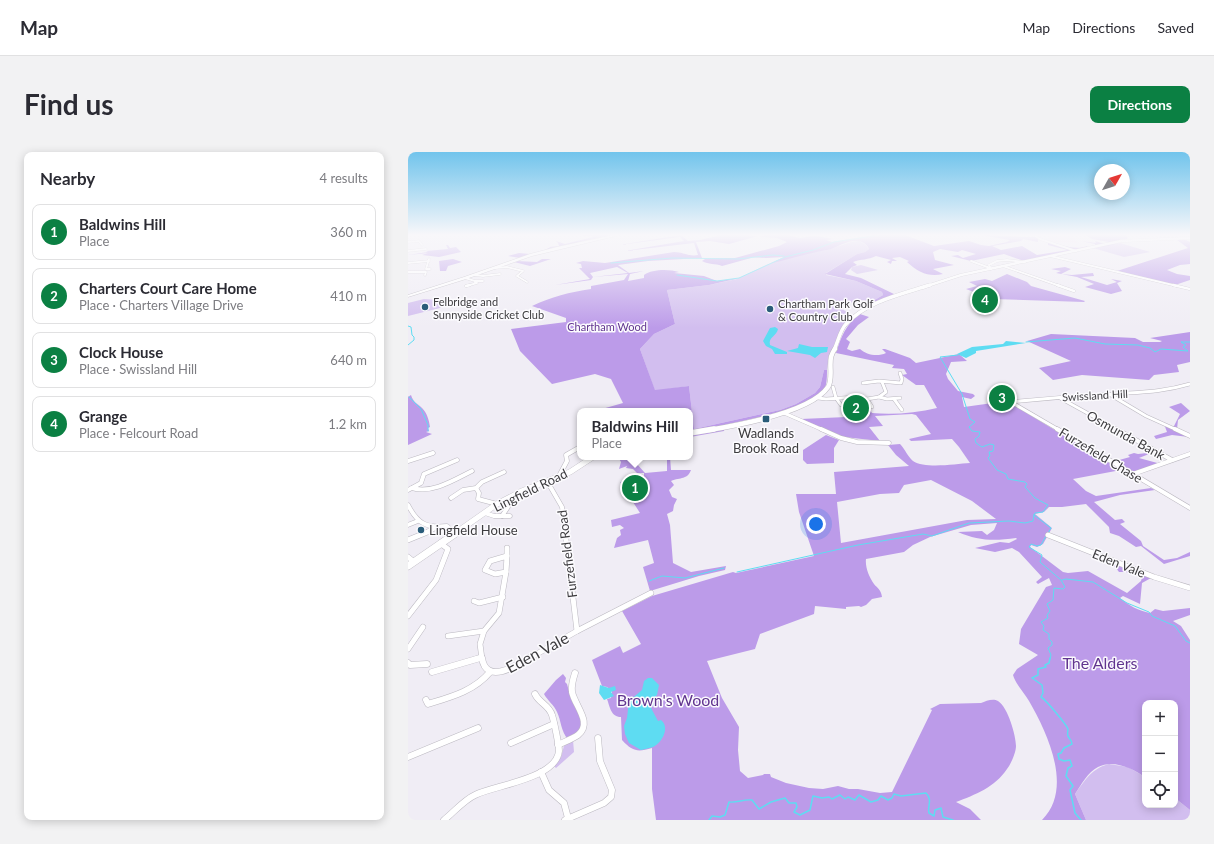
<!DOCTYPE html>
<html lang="en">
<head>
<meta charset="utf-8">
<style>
	body { margin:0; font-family:Lato,sans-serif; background:#f2f2f3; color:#2b2b33 }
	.controls { position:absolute; right:12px; bottom:12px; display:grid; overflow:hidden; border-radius:8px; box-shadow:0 2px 10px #0003 }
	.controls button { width:36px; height:36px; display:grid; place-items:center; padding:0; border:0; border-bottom:1px solid #e1e1e2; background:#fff; color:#2b2b33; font:20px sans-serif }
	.compass { position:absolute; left:686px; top:12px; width:36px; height:36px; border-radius:50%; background:#fff; box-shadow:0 2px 10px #0003; rotate:51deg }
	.you { position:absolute; left:408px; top:372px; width:14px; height:14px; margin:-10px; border:3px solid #fff; border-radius:50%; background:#1a73e8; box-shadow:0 0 0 6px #1a73e833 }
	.badge { display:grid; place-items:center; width:26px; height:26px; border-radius:50%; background:#0b8043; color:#fff; font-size:13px; font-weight:700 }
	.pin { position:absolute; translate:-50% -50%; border:2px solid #fff; box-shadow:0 1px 4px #0006 }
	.popup { position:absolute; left:169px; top:256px; width:116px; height:52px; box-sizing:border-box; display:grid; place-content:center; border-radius:8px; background:#fff; filter:drop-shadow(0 1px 3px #0005); font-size:13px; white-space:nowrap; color:#7c7c81 }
	.popup b { font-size:15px; color:#2b2b33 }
	.popup::after { content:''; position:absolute; left:50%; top:100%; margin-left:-8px; border:8px solid transparent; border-top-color:#fff }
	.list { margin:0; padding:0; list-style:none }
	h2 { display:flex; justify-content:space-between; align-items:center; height:52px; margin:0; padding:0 16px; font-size:17px }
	h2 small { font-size:13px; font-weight:400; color:#7c7c81 }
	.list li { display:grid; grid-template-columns:26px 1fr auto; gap:12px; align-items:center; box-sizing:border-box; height:56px; margin:0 8px 8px; padding:0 8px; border:1px solid #e1e1e2; border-radius:8px }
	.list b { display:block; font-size:15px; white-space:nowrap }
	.list p { margin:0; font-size:13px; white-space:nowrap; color:#7c7c81 }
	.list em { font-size:13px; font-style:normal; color:#7c7c81 }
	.icon { flex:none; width:22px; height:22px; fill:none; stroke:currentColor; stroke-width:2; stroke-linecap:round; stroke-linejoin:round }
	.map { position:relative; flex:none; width:782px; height:668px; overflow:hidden; border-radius:8px }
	header { display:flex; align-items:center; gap:24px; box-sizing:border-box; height:56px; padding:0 20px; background:#fff; border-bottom:1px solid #e1e1e2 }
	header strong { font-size:19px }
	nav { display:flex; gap:22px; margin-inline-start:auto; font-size:14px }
	.intro { display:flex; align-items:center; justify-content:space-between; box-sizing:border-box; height:96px; padding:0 24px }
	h1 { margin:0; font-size:28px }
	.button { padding:10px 18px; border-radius:8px; background:#0b8043; color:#fff; font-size:14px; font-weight:700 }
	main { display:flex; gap:24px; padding:0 24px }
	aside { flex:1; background:#fff; border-radius:8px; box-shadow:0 2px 10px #0003 }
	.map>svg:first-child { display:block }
</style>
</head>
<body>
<header>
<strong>Map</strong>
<nav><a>Map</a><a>Directions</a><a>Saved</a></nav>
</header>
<div class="intro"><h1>Find us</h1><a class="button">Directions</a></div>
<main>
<aside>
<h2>Nearby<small>4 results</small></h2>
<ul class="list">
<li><span class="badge">1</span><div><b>Baldwins Hill</b><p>Place</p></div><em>360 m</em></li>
<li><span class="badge">2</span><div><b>Charters Court Care Home</b><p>Place · Charters Village Drive</p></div><em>410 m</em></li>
<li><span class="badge">3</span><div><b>Clock House</b><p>Place · Swissland Hill</p></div><em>640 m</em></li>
<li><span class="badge">4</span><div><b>Grange</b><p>Place · Felcourt Road</p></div><em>1.2 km</em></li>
</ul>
</aside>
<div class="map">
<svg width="782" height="668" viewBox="0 0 782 668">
	<rect width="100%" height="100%" fill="#f0edf5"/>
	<polygon fill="#f0deef" points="640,84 664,84 666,85 660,85 668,86 666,88 671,91 643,90 640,88 640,86 642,86"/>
	<g fill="#d2beef">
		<polygon points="451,89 457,92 461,97 457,100 449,102 418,121 418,123 448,129 474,140 475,143 465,149 450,148 447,150 427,153 446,164 437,173 420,211 419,218 416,218 412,235 407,241 388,252 372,258 286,277 281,234 247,239 232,197 246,182 267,172 259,138 301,133 329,127 360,112 398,101 419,98 443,90"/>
		<polygon points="712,91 742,100 716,105 685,96"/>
		<polygon points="453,113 470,118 449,122 443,118 444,115"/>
		<polygon points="16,147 31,148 35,154 32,156 0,164 0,151"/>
		<polygon points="165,588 166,600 148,616 146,614 153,605 156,594"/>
		<path d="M 701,612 L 720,615 L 737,625 L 737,653 L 767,653 L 767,646 L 782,658 L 782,668 L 678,668 L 667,642 C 678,627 683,617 701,612 Z"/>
	</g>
	<g fill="#bc9be9" fill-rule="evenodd">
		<polygon points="175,83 206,83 144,96 109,109 129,110 134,107 143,107 122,114 106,110 112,106 100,104 111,101 122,102 140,97 139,96 142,96 141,95 151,94 150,91 148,89 157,92 185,85 185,84 174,84"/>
		<path d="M 273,83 L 280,89 L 292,88 L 309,84 L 307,83 L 338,83 L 350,84 L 321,92 L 302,89 L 288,90 L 294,106 L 240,109 L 210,113 L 221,121 L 236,119 L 222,122 L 220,129 L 236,126 L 236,123 C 244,117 261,117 271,120 L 266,121 L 296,124 L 309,129 L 332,126 L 301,133 L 259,138 L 267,172 L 246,182 L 232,197 L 247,238 L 281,234 L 286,277 L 372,258 L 388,252 L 407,241 L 412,235 L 416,218 L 419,218 C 419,223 419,231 417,236 C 406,256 338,268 317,273 L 316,279 L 282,285 L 282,259 L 187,259 L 215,251 L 203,227 L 187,222 L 144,232 L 112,199 L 103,177 L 158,170 L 158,166 L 124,154 C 143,145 162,140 183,137 L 183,134 L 216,128 L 220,122 L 185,125 L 183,128 L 147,133 L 182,127 L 171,116 L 174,116 L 173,112 L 168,111 L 175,109 L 197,111 L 266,100 C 275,100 281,105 290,103 L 286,91 L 217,99 L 276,89 L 272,85 L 211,93 ZM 209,115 L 220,121 L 185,125 L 182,121 Z"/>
		<path d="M 357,83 L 380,83 L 392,86 L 411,83 L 408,84 L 425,87 L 418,88 L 424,90 L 467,83 L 497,83 L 526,94 L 561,89 L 573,93 L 581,94 L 599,90 L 602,88 L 573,83 C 591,83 609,85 627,85 L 627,83 L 635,87 L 630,87 L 630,90 L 615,87 L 613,89 L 584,94 L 593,98 L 614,94 L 629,103 L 660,98 L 640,93 L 640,90 C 652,92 667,99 679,94 L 680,96 L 616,109 L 596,102 L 563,109 L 543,104 L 550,103 L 555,106 L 568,102 L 554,98 L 550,100 L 532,97 L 525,100 L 527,108 L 546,113 L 525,117 L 535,122 C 521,125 511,121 499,110 L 501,109 L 492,105 L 484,106 L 489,109 L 484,109 L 483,112 L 479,110 L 483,108 L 468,104 C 460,108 453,107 445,110 L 449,113 L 444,115 L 437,122 L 453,126 L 488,143 L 472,149 L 465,149 L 475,143 L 474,140 L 448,129 L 417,122 L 449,102 L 457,100 L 461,97 C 459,92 454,89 449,89 C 438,88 429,96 419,98 C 400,101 383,107 364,111 L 363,111 L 376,105 L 358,106 L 342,105 L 343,106 L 314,114 C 307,111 301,113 294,109 L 297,107 L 295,106 L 327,106 L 371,94 L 379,90 L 369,86 L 352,85 Z"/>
		<path d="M 677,83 L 718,83 L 720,86 C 711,92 698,96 687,94 L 687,92 L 673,89 L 688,91 L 687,89 L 697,92 L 701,90 L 684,87 Z"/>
		<polygon points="776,87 782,90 782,112 772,113 759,118 769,122 782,124 782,128 767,133 709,119 780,96 769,88"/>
		<polygon points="38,93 40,93 42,96 48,95 53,100 31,105 14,103 20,101 0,103 20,100 18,99 40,97"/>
		<polygon points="45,107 54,110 40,114 38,119 32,119 31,109"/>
		<polygon points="657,115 663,117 653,122 664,123 685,121 686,124 673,125 699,133 709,130 703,127 714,129 709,131 714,139 703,142 677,135 686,132 669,125 648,121 653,119 643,117"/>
		<polygon points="599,122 619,130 623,134 677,149 676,150 584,147 558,137 569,134 561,130 577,127 584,129"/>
		<path d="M 452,162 L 461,165 L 450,173 L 438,187 L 442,190 L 439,197 L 444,199 L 452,197 C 458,203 470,205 478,201 L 474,197 L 477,197 L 502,206 L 508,211 L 551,202 L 559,209 L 543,210 L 538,222 L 540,227 L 550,239 L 565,242 L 567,244 L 563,247 L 554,245 L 556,255 L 599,249 L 713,318 L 665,327 L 678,339 L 688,344 L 743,336 L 747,338 L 712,343 L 686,350 L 707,368 L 714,367 L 717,370 L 712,372 L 733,389 L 735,394 L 756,408 L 769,406 L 782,400 L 782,404 L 756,412 L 733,394 L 728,395 L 711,384 L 702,381 L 701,375 L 678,352 L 654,355 L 641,355 L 636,360 L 627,362 L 644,376 L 635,392 L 629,395 L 623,393 L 622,395 L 655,420 L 660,421 L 680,419 L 719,441 L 733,429 L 734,426 L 718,420 L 711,420 L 708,416 L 702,413 L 703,410 L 743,426 L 734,431 L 732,452 L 715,444 L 712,446 C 720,453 731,459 742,461 L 747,457 L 755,459 L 782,456 L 782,463 L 765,469 L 773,474 L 782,488 L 782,658 L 767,646 L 767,551 L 737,551 L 737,625 C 724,616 705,607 690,615 C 680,620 673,633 667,642 L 678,668 L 634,668 C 666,637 639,580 621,549 C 616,540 608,533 605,523 L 609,517 L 630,503 L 611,492 L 613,477 L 638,435 L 644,433 L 641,426 L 630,432 L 628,430 L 634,425 L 611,400 L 604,396 L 587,400 L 567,396 L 592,390 L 601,391 L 609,387 L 608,386 C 587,389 570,389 550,380 L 574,379 L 579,383 L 586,378 L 589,371 L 563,373 L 522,385 L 505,393 L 496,400 L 458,407 C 457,415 461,425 466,432 C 469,436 473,437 474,445 L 464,447 L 458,453 L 453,455 L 451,454 L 438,455 L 438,457 L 407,454 L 406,462 L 352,482 L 347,497 L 299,509 L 314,546 L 331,575 L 330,598 L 332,619 L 340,626 L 355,623 L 356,622 L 362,622 L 363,625 L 378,631 L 401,636 L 415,637 L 430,634 L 441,637 L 450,637 L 472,641 L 484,640 L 524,558 L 522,557 L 532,552 L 573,551 C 578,549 585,546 590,549 C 600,555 608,584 608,594 C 608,600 603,612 599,617 C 587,635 567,643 548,650 L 562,657 L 573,668 L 248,668 L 244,637 L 244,596 C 230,600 225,600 214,588 L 213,565 C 203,565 202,555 199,547 L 203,546 L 204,539 L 199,535 L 194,534 L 184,508 L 212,494 L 215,501 L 233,492 L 214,459 L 244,444 L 325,420 L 328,421 L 406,404 L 391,360 L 388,342 L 428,342 L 426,320 L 501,314 L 488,303 L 480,293 L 492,292 C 497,297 500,305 505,309 C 517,317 547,312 562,311 L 551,295 L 544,287 L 503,289 L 501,287 L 523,282 L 508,263 L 504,262 L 467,264 L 475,274 L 461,275 L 472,289 L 436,285 L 393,267 L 461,264 L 455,255 L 459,254 L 464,261 C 485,263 508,261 529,256 L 516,233 L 508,233 L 494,223 L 499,222 L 496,217 L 484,216 L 486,213 L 428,201 C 433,185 438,172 452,162 ZM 523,328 L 564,349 L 588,367 L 559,368 L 433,391 L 429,350 L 472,342 L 491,341 L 496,333 Z"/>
		<polygon points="782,180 782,210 769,213 771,220 746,223 741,228 674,223 645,228 631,216 663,209 619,189 643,182 727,186 735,190 752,190 754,189 742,186"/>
		<path d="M 3,243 C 5,250 10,252 14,256 C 19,261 21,268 22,275 L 20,276 L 21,279 L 18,280 L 24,282 L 0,293 L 0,245 Z"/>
		<polygon points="773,251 782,259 770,268 769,277 781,285 764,283 748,287 746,284 759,280 756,272 765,276 772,262 761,255"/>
		<polygon points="418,283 431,288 426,296 426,311 399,312 395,308 395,298"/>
		<polygon points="726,301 730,302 739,301 741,302 731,306 753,312 725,322 704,310 722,305 720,303"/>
		<path d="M 210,305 L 228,305 L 228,311 L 237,321 L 259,319 L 259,305 L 262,305 L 263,318 L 283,318 C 279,328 273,325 263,329 L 266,333 L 261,338 L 264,345 L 269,347 L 266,353 L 265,359 L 259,362 L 262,373 L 265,411 L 283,420 L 318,414 L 317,418 L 291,424 L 242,439 L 235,415 L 246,411 L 240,388 L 206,396 L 209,386 L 213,383 L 212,378 L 216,376 L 212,373 L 204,375 L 203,368 L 232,361 L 225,350 L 230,351 L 235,340 L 219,338 L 212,330 L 236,327 L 236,321 L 229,321 L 225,317 L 218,316 L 219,314 L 211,317 L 213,310 Z"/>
		<path d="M 155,522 L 158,526 L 157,530 L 159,532 L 163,547 L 175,568 L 175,576 L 160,587 C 153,580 153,568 149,560 C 146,553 139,548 136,542 L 148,528 Z"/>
	</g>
	<g fill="#5edcf2">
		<path d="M 367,175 L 370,177 C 369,184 360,185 362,193 L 379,200 L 379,202 L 367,202 L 364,197 L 358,194 L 355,189 L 362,176 Z"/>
		<polygon points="598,189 618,191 568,199 568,201 558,206 549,202 564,195 595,192"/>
		<polygon points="391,192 404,195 420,195 419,200 413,201 407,206 402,203 379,199 390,196"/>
		<path d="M 240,526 L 244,526 L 251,533 L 249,543 L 244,547 L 246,552 L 243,556 L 250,569 L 253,568 C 262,575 255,590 245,595 C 242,596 237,597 233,598 L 221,591 L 217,582 L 216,574 L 219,566 L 221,549 L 234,538 L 236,529 Z"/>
		<polygon points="192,533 201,536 207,534 208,538 203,540 206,544 196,548 191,541"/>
	</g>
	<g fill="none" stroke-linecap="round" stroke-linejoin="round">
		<g stroke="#5edcf2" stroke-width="1">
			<polyline points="203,111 264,106 330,107 365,103 376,104"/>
			<polyline points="269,123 309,129 331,126 377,105 405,98 426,90 472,83"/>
			<polyline points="0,174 3,175 4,183 6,185 6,188 0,193"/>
			<polyline points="618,190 667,186 697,192 730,193 742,196 747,200 753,197 780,199 775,195 778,193 773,190 782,190"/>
			<polyline points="550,203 532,205 554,242 562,267 567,270 561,275 564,279 572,280 571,284 567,287 568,291 574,295 582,292 586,293 585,299 581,300 582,304 580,306 589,318 598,322 600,327 617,330 619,332 617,335 627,346 640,353 635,360 627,361 626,363"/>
			<polyline points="1,245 13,257 20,273 20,279"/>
			<polyline points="626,363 643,376 640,381"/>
			<polyline points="638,384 633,393 629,394 623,392 621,395 634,403 632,410 653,428 657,435 655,437 646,436 645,448 639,452 642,459 639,463 640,466 633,470 636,474 635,478 641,482 641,487 644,490 644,493 640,496 643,503 642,507"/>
			<polyline points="329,420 450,393 515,382 524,384 561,371 601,369 617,371 625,369 626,363"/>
			<polyline points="654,428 658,427 685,430 719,451 741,460 744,464 767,474 778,489 782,491"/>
			<polyline points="241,429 254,424 277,426 316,416"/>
		</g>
		<g stroke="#5edcf2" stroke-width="1.5">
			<path d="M 642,506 L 641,511 L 637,513 L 638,515 L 630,517 L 630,523 L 624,526 L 634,533 L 635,541 L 633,545 C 638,548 658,572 660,577 C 660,579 659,582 660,584 C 661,587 664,588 664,592 L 656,596 L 653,601 L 650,602 L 651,607 L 656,609 L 662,608 L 664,614 L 660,616 L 658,624 L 665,634 L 662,638 L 667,661 L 673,668"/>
			<path d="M 301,668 L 304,664 L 312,665 L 317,663 L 321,650 C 330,651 335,647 344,648 L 351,657 L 363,650 L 377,646 L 381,651 L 388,651 L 389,655 L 386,660 L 392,663 L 402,658 L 405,644 L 414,646 L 421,645 L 424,647 L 432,643 L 437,647 L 440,645 L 447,648 L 451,643 L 463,650 L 470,648 L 473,644 L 480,648 L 484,646 L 486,642 L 493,644 L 518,641 C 525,648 519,654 521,661 L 526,664 L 527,658 L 533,656 L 535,665 L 545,668"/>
		</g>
		<defs>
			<g id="street-far5">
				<polyline points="626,83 632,87 668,99"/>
				<polyline points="0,90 11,89 14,93"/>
				<polyline points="0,99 18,97"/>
				<polyline points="642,104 769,134"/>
				<polyline points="21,107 18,117 22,117"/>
				<polyline points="563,109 582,116"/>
				<polyline points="0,111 21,109"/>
				<polyline points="595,114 652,134"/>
				<polyline points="87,116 99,115 115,119 109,124 119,130"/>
				<polyline points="583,117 581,113 589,109 599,108 617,110"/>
				<polyline points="0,120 18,120 17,123"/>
				<polyline points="67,123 75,124 92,122"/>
				<polyline points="57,126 67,129 75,129"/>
				<polyline points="58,134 69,131 67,130"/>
			</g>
			<g id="street-far4">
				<polyline points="649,133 666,139"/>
				<polyline points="765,133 782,137"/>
				<polyline points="58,134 62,133"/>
			</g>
			<g id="street-far3">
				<polyline points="455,231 471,229 493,231 494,227 492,221"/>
				<polyline points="425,235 428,246 433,253"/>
				<polyline points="701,242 738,264 769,278"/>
				<polyline points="471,245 479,247 492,246"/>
				<polyline points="410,246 418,247 449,245 459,247 471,245 478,240 474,230"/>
				<polyline points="652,246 710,278"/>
				<polyline points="459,247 464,255"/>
				<polyline points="486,247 494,258"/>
				<polyline points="603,250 651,278"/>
				<path d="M 592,251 C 630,247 668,244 706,242 C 734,240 755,240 782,232"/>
				<polyline points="376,261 415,278"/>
			</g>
			<g id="street-far2">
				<polyline points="413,277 433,286 449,290 481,291"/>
				<polyline points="649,277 782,356"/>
				<polyline points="708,277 764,308"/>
				<polyline points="767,277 782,284"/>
				<polyline points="0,309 25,301"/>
				<polyline points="725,322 782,302"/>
				<polyline points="151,324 159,309 158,303 172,295"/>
				<polyline points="139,329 154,355 157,380"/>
				<path d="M 4,336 C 24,342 46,328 64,319"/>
				<polyline points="68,336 71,341 70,347 89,352"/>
				<polyline points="0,338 13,331 16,322 49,308"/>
				<polyline points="43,346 55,338 68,336 74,330 96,320"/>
				<path d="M 0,353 C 10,372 18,376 39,374 L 45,380"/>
				<polyline points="77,361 86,364 102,364"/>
				<polyline points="94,364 100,355"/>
				<polyline points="0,373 10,369"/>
				<polyline points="19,380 30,375"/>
			</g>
			<g id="street-far1">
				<polyline points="44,379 47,381"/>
				<polyline points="157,379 169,479"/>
				<polyline points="640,383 746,425 782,436"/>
				<polyline points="0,388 22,379"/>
				<polygon points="99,404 98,420 87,422 77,418 82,409"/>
				<polyline points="99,404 99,396"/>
				<polyline points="0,405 6,410"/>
				<polyline points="66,449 71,451 95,445"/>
				<polyline points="0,464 28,428 40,397 32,391"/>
				<polyline points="40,484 76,479"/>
				<polyline points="0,497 15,475"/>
				<polyline points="68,507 73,506"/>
				<polyline points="74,507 72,492 76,479 91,461 98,420"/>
				<polyline points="120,507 169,479 243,441"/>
			</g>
			<g id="street">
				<path d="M 74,506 C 78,533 108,514 121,506"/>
				<polyline points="0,511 2,513 19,512"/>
				<polyline points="24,520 72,506"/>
				<path d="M 18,548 L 20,552 C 43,545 66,539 82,520"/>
				<polyline points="103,591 146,572"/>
				<path d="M 150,593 C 156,590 164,587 170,583 C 185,571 167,554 164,540 C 163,533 165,527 167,521"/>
				<polyline points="0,605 70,576"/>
				<polyline points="133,620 141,638 156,651 160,666"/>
				<path d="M 36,668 C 46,660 56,648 67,643 C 87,633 148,627 151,599 C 151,593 146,569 144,563 C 141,553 131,551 127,542"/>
				<polyline points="157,668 196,651 203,645 204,638 192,609 190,586"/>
			</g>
			<polyline id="secondary-far4" points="519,134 553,123 713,89 782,86"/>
			<path id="secondary-far3" d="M 426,198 C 430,190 432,178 438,172 C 459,149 494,142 522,133"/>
			<path id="secondary-far2" d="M 301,278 C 331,273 403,260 420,235 C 425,228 421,214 423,205 C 424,202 425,199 427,197"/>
			<g id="secondary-far1">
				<polyline points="282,281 306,277"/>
				<polyline points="49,380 89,352 114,339 162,320 185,305"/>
			</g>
			<polyline id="secondary" points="0,414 51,379"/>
			<polygon id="highway" points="206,83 212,83 124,104 58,127 0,145 0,143 56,125 122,102 149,95"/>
		</defs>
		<use href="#street-far5" stroke="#bbb8c0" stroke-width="2.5"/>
		<use href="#street-far4" stroke="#bbb8c0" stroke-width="3"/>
		<use href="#street-far3" stroke="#bbb8c0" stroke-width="4"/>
		<use href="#street-far2" stroke="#bbb8c0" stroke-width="5"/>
		<use href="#street-far1" stroke="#bbb8c0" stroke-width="6"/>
		<use href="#street" stroke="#bbb8c0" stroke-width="7"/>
		<use href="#secondary-far4" stroke="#bbb8c0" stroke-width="3"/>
		<use href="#secondary-far3" stroke="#bbb8c0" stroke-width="4"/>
		<use href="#secondary-far2" stroke="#bbb8c0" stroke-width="5.5"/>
		<use href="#secondary-far1" stroke="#bbb8c0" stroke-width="6"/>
		<use href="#secondary" stroke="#bbb8c0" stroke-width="8"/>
		<use href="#highway" stroke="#bbb8c0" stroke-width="1"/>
		<use href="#street-far5" stroke="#fff" stroke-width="2"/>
		<use href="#street-far4" stroke="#fff" stroke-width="2.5"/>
		<use href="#street-far3" stroke="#fff" stroke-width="3"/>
		<use href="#street-far2" stroke="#fff" stroke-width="4"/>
		<use href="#street-far1" stroke="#fff" stroke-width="5"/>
		<use href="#street" stroke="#fff" stroke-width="6"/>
		<use href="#secondary-far4" stroke="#fff" stroke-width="2.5"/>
		<use href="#secondary-far3" stroke="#fff" stroke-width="3.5"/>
		<use href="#secondary-far2" stroke="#fff" stroke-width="4.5"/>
		<use href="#secondary-far1" stroke="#fff" stroke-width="5.5"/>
		<use href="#secondary" stroke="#fff" stroke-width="7"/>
		<use href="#highway" fill="#fff" fill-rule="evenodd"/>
	</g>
	<linearGradient id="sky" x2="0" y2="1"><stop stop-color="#71c4ec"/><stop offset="0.47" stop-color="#f8f7fa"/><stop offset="1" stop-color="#f8f7fa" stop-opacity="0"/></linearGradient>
	<rect width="782" height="176" fill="url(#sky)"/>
	<g fill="#295c79" stroke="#fcfbfe" stroke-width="1.5">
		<circle cx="17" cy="155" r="4"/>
		<circle cx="362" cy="157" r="4"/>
		<rect x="354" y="263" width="8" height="8" rx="2"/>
		<circle cx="13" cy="378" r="4"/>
	</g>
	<g text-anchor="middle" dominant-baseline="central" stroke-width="3" stroke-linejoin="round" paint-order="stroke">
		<g font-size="11" fill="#3d3c3f" stroke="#fcfbfe" text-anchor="start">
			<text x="25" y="149">Felbridge and<tspan x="25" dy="13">Sunnyside Cricket Club</tspan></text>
			<text x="370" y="151">Chartham Park Golf<tspan x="370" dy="13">&amp; Country Club</tspan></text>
		</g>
		<g font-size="11" fill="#61358f" stroke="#fcfbfe">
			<text x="199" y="174">Chartham Wood</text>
		</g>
		<g font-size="11" fill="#3d3c3f" stroke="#fcfbfe">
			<text transform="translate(687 243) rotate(-3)">Swissland Hill</text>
		</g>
		<g font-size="13" fill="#3d3c3f" stroke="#fcfbfe">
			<text x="358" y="281">Wadlands<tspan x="358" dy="15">Brook Road</tspan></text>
			<text x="21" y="378" text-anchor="start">Lingfield House</text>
		</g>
		<g font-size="13" fill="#3d3c3f" stroke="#fcfbfe">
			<text transform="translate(718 283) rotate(29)">Osmunda Bank</text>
			<text transform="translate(693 303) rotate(31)">Furzefield Chase</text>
			<text transform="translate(122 338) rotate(-26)">Lingfield Road</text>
			<text transform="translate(159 402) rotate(-97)">Furzefield Road</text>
			<text transform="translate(711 411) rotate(22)">Eden Vale</text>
		</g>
		<g font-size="16" fill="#3d3c3f" stroke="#fcfbfe">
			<text transform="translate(129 500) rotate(-28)">Eden Vale</text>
		</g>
		<g font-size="16" fill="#61358f" stroke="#fcfbfe">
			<text x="692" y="510">The Alders</text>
			<text x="260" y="547">Brown's Wood</text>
		</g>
	</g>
</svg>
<div class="controls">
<button>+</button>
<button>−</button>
<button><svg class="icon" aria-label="locate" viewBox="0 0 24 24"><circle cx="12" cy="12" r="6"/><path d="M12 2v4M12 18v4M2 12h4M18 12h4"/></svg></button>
</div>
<svg class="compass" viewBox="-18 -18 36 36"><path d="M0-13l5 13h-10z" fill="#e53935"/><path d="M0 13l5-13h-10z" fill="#7c7c81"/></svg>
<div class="you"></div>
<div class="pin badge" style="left:227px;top:336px">1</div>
<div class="popup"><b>Baldwins Hill</b>Place</div>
<div class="pin badge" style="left:448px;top:256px">2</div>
<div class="pin badge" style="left:594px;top:246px">3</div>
<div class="pin badge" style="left:577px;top:148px">4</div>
</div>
</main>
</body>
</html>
